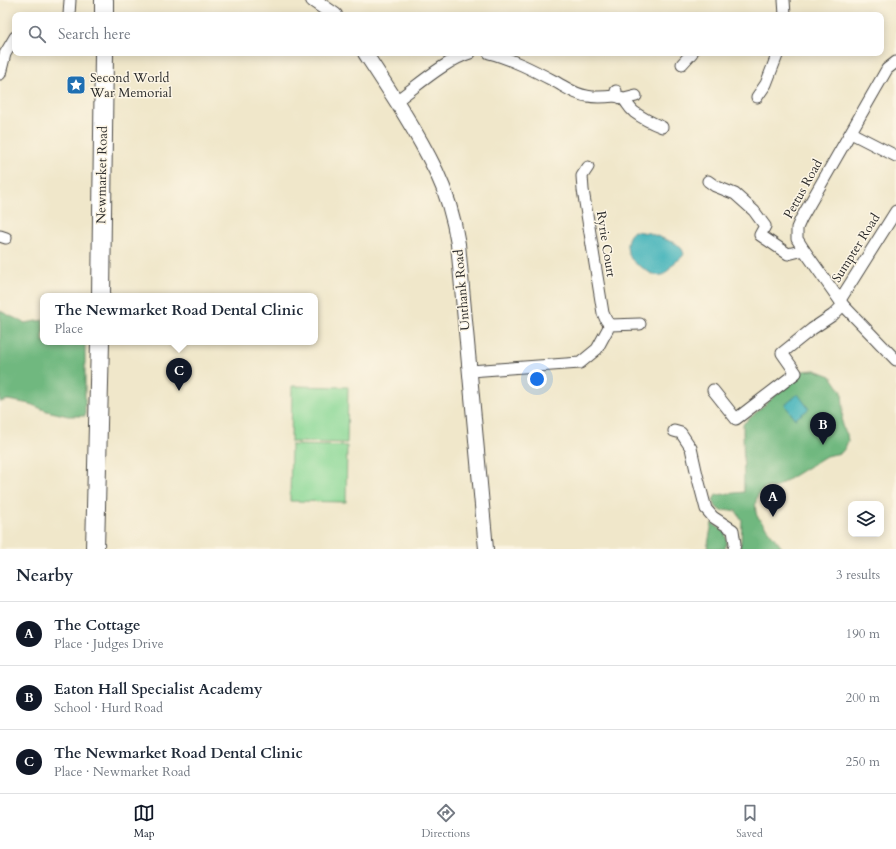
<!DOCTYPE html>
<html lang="en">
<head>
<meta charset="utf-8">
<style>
	body { margin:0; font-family:Cardo,serif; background:#f6f6f7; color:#1f2937 }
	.controls { position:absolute; right:12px; bottom:12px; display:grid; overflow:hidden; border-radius:8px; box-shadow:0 2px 10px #0003 }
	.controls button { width:36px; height:36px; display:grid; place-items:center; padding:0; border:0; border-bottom:1px solid #e0e1e3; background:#fff; color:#1f2937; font:20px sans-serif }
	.you { position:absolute; left:537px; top:379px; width:14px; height:14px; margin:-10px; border:3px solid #fff; border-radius:50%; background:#1a73e8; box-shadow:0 0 0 6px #1a73e833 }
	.badge { display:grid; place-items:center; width:26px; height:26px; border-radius:50%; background:#111827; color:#fff; font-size:13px; font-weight:700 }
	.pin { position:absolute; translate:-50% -33px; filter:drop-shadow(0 1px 2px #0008) }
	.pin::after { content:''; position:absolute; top:21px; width:14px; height:12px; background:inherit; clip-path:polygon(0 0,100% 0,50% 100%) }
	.popup { position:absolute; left:40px; top:293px; width:278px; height:52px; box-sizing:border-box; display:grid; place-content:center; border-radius:8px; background:#fff; filter:drop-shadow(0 1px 3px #0005); font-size:13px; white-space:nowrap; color:#747a83 }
	.popup b { font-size:15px; color:#1f2937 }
	.popup::after { content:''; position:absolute; left:50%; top:100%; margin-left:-8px; border:8px solid transparent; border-top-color:#fff }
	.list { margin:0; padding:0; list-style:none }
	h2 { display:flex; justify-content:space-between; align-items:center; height:52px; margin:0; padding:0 16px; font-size:17px }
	h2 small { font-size:13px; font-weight:400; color:#747a83 }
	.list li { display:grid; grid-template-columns:26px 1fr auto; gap:12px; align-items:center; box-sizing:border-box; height:64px; padding:0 16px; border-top:1px solid #e0e1e3 }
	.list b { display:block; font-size:15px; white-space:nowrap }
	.list p { margin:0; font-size:13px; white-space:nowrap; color:#747a83 }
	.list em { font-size:13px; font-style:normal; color:#747a83 }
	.icon { flex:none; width:22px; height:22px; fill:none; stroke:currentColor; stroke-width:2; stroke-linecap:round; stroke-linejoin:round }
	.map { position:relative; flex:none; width:896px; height:549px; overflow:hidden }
	.search { position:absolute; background:#fff; box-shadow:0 2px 10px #0003; left:12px; right:12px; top:12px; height:44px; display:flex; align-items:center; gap:10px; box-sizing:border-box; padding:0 14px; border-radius:8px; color:#747a83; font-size:15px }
	.sheet { height:244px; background:#fff }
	nav { display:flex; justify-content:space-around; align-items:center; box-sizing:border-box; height:56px; border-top:1px solid #e0e1e3; background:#fff; font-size:11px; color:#747a83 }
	nav a { display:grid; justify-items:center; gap:2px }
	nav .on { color:#111827 }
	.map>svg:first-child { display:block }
</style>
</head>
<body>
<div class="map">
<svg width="896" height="549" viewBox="0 0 896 549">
	<rect width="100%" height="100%" fill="#fcf5e5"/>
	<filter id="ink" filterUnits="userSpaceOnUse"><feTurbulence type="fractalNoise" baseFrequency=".025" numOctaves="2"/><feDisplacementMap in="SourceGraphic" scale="8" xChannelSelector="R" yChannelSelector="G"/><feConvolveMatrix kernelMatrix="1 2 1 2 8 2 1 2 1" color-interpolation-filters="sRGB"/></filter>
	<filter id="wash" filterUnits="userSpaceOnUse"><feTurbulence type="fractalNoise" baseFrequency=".012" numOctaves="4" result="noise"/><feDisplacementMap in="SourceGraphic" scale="16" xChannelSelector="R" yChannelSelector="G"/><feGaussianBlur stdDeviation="0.9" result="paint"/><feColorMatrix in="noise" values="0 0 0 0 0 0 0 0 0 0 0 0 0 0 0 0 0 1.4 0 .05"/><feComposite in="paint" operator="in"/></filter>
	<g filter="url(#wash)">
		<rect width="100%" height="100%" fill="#f0e7ca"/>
		<g fill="#8ad896" stroke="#5a8260">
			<polygon points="292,386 348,387 347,443 291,442"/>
			<polygon points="291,445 347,446 346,502 290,501"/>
		</g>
		<g fill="#6fb87f" stroke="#4d7255">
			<polygon points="0,311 25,323 43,320 43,342 85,342 85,416 68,416 47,411 30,404 8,400 0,402"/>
			<path d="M 815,370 L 831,376 L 842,392 L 843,406 L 842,426 L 847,434 L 848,441 L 845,448 L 841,453 L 826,456 L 779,485 C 778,486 775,488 773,488 C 771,488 769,487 767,488 C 755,491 754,506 757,516 L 783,549 L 739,549 L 741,542 L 742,520 L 736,511 L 730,510 L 721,511 L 716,507 L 713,500 L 716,495 L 744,492 L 743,424 L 803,371 Z"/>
			<polygon points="712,523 725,532 727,541 725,549 707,549"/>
		</g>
		<g fill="#43b3ba" stroke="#376f72">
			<path d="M 634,231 L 649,233 L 677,244 L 682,249 L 684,254 C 682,259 677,260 673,264 C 669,268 667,274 662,275 C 655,277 650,273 644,269 C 642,267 639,266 636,264 C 626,256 623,239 634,231 Z"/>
			<polygon points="798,394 809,409 795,419 785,405"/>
		</g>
	</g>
	<g filter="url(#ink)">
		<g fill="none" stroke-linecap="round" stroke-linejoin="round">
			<defs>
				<g id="minor">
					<polyline points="784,0 785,15"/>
					<polyline points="69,15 70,0"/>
					<path d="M 489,53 C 512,59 533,70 554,81 C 564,86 575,95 587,96 C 596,98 606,97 615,96 L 616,91"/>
					<polyline points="896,62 887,69 801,219 797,228 797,239 804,250 843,305 896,360"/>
					<polyline points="682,64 692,53"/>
					<polyline points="0,74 5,54 15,37"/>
					<path d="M 615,96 C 628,99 625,104 634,112 C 642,118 652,123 662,127"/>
					<polyline points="757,97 766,84 778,53"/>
					<polyline points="624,99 636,96"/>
					<path d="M 396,101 C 417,86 446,60 470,53"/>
					<polyline points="851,133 896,156"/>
					<polyline points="588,167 582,176 583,190 603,313 606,320 610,325"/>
					<polyline points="708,181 715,186 735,194 754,211 765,226 760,235 788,254 804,250"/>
					<polyline points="0,236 6,238"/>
					<polyline points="840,300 896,211"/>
					<polyline points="470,371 580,363 597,349 610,325 640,324"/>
					<polyline points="713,390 736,419 796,373 782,353 812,329 833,315 843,305"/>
					<polyline points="674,431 681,433 691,448 697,475 706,509 713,517 733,530 735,544 734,549"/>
				</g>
				<g id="tertiary">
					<polyline points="313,0 335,15"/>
					<path d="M 365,53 C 390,91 416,130 436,171 C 447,194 454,219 458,244 L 486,549"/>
				</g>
				<g id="trunk">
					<polyline points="104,0 104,15"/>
					<polyline points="101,296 104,53"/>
					<polyline points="95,549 100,342"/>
				</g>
			</defs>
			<use href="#minor" stroke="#494743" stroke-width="13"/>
			<use href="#tertiary" stroke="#494743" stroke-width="16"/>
			<use href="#trunk" stroke="#494743" stroke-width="20"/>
			<use href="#minor" stroke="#fff" stroke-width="11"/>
			<use href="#tertiary" stroke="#fff" stroke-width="14"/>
			<use href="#trunk" stroke="#fff" stroke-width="18"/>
		</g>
	</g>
	<defs>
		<symbol id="sight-square" viewBox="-11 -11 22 22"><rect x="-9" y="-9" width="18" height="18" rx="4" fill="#1f6fb2" stroke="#fcf5e5"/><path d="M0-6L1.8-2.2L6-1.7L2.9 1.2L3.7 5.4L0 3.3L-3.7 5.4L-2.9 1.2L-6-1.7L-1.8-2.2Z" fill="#fff"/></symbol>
	</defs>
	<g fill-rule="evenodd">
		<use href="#sight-square" x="65" y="74" width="22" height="22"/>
	</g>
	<g text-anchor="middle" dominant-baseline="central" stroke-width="3" stroke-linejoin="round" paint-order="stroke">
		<g font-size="13" fill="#2b2b2b" stroke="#fcf5e5" text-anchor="start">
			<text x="90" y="78">Second World<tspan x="90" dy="15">War Memorial</tspan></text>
		</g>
		<g font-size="13" fill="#2b2b2b" stroke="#fcf5e5">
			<text transform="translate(102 175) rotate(-89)">Newmarket Road</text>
			<text transform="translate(803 189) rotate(-61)">Pettus Road</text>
			<text transform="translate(606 244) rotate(81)">Ryrie Court</text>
			<text transform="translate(856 248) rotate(-58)">Sumpter Road</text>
			<text transform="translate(462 290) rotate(-95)">Unthank Road</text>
		</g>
	</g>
</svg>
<div class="controls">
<button><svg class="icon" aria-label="layers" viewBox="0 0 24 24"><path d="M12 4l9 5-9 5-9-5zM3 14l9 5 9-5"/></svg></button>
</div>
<div class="you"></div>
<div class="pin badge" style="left:773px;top:517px">A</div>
<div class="pin badge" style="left:823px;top:445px">B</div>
<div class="pin badge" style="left:179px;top:391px">C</div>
<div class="popup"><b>The Newmarket Road Dental Clinic</b>Place</div>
<div class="search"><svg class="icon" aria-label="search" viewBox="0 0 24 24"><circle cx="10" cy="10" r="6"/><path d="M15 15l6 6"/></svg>Search here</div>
</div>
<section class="sheet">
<h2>Nearby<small>3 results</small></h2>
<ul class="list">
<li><span class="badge">A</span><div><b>The Cottage</b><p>Place · Judges Drive</p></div><em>190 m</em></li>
<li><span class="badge">B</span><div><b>Eaton Hall Specialist Academy</b><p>School · Hurd Road</p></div><em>200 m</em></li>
<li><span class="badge">C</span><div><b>The Newmarket Road Dental Clinic</b><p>Place · Newmarket Road</p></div><em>250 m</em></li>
</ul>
</section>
<nav>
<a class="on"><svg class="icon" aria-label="map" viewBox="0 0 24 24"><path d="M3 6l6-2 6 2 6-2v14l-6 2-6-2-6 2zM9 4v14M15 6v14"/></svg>Map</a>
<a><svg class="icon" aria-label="directions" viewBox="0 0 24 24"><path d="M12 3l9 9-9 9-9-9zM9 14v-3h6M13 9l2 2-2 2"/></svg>Directions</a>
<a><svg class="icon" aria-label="saved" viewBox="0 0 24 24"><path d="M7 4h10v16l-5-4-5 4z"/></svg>Saved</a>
</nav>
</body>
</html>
